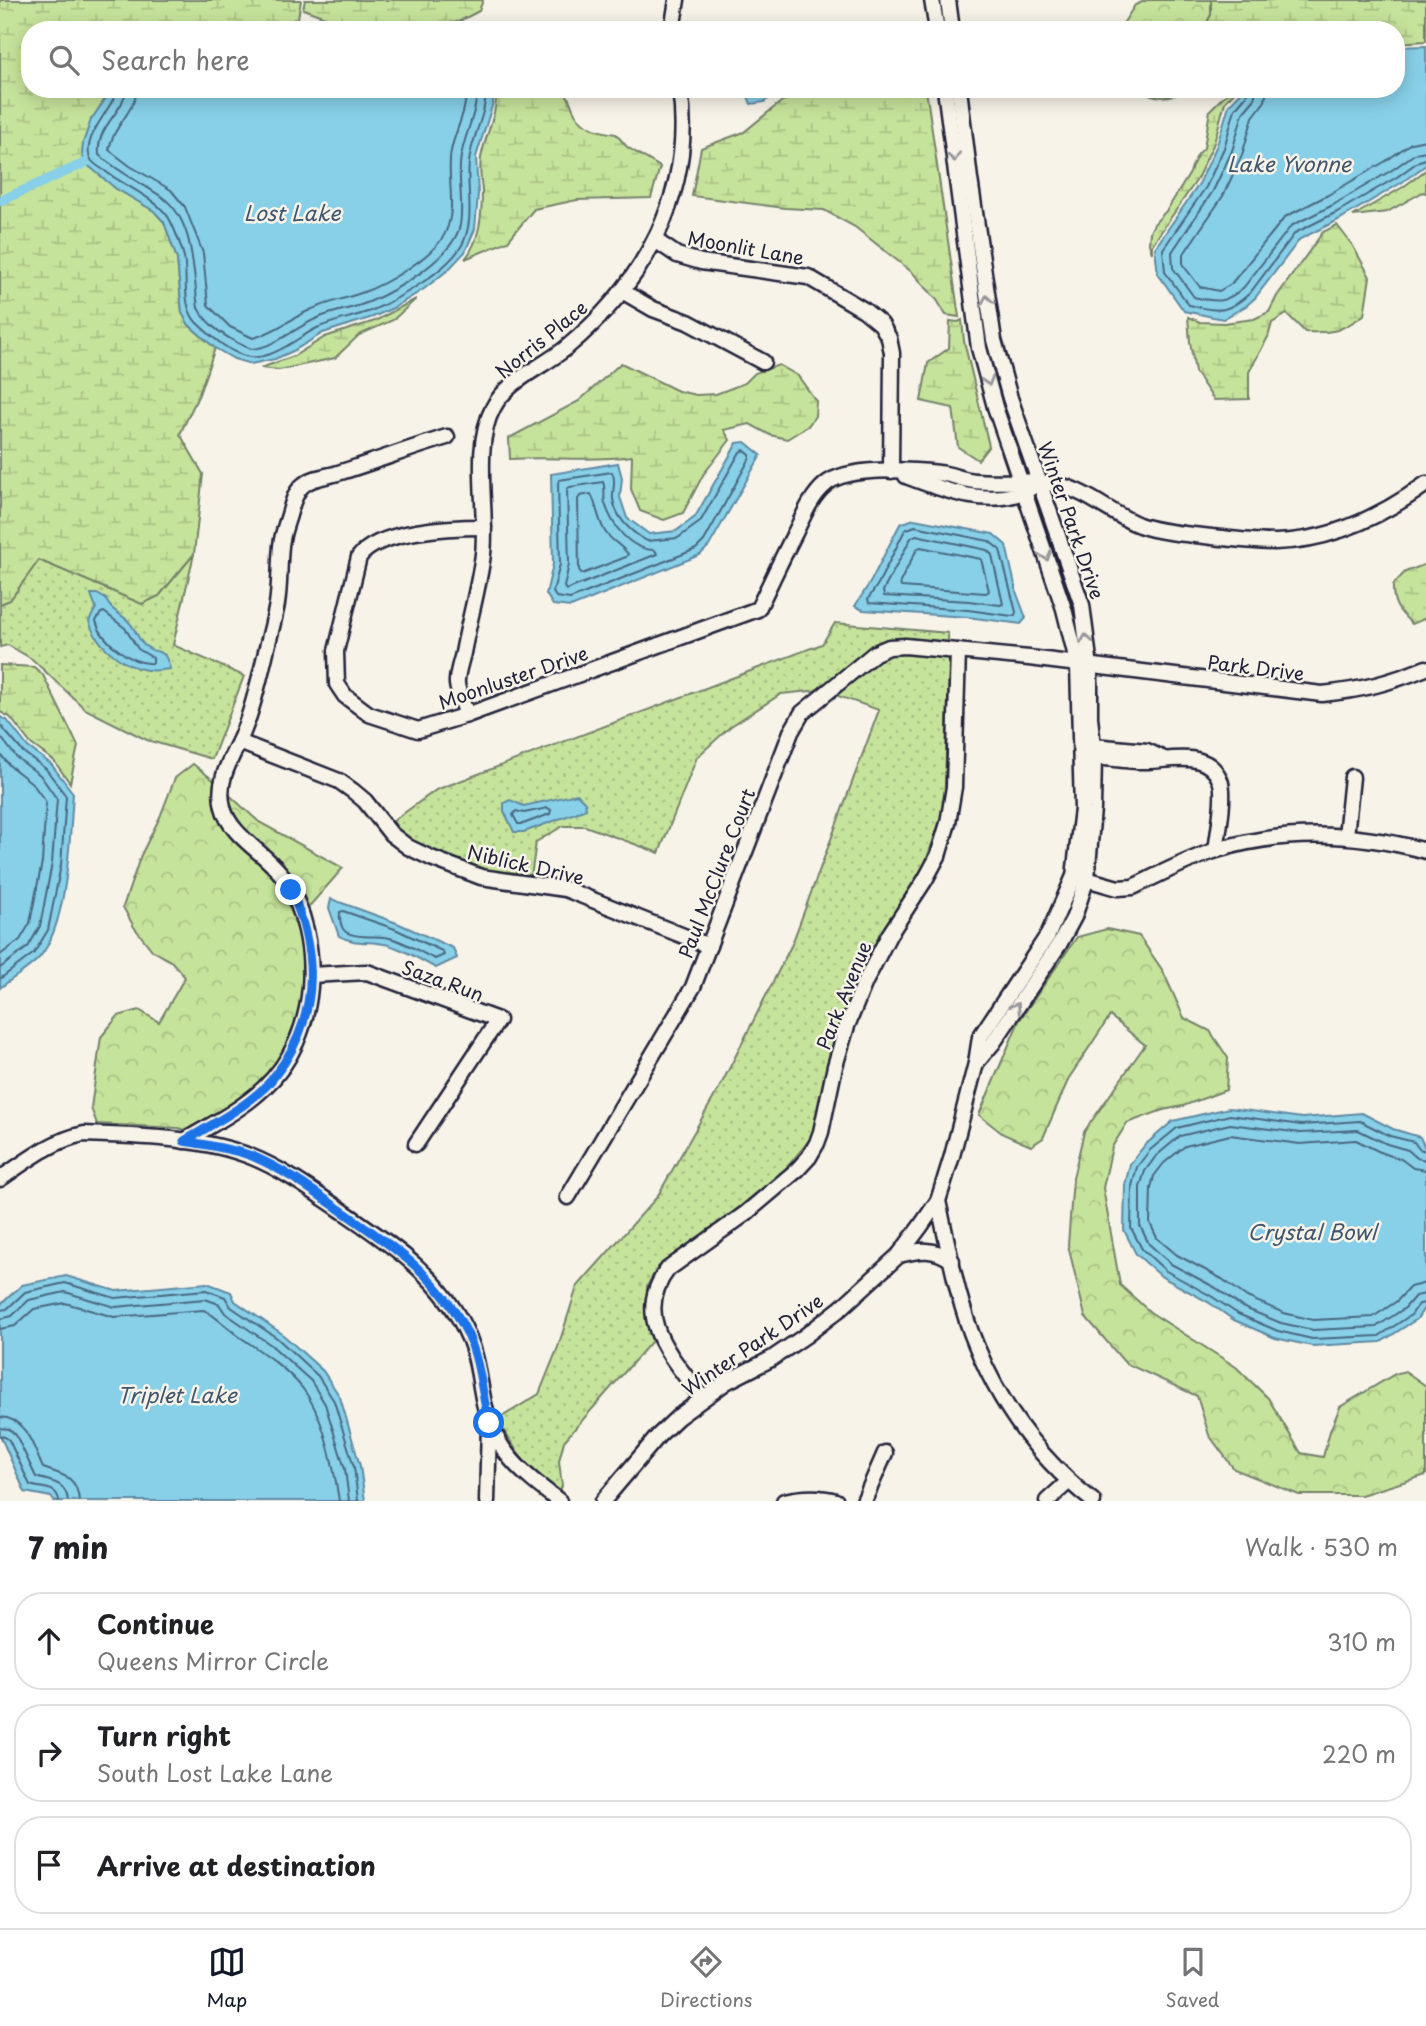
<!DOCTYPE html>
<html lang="en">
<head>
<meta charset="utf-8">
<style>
	body { margin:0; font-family:"Playpen Sans",sans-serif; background:#f6f6f6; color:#202124 }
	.stop { position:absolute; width:21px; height:21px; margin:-16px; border:5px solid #1a73e8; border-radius:50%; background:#fff }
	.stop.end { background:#1a73e8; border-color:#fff; box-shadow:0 2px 7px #0008 }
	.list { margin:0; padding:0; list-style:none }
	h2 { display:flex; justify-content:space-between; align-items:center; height:91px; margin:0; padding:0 28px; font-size:30px }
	h2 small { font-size:23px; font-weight:400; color:#757577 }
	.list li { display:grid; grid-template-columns:46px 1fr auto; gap:21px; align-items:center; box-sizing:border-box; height:98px; margin:0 14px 14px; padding:0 14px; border:2px solid #e0e0e0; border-radius:28px }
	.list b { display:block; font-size:26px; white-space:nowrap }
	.list p { margin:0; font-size:23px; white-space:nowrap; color:#757577 }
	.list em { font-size:23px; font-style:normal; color:#757577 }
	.icon { flex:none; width:38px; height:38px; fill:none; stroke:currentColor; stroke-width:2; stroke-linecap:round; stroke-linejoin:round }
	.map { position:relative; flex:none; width:1426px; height:1501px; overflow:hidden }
	.search { position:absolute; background:#fff; box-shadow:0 4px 18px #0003; left:21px; right:21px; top:21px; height:77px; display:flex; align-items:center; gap:18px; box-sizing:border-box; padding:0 24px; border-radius:28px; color:#757577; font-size:26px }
	.sheet { height:427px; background:#fff }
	nav { display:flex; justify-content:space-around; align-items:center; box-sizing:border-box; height:98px; border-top:2px solid #e0e0e0; background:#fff; font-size:19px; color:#757577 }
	nav a { display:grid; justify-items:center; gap:4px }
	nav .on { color:#111827 }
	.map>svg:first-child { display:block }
</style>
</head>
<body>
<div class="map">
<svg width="1426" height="1501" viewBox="0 0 1426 1501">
	<defs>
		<pattern id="grass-dots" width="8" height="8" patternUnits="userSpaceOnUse" patternTransform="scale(1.75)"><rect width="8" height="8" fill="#c6e39b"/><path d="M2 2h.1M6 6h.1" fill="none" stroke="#aac286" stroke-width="1.8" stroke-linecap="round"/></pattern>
		<pattern id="forest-crowns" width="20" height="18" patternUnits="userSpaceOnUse" patternTransform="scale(1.75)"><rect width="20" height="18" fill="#c6e39b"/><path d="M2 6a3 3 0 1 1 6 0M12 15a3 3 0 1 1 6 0" fill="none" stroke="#aac286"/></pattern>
		<pattern id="wetland-marsh" width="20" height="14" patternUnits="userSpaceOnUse" patternTransform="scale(1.75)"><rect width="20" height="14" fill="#c6e39b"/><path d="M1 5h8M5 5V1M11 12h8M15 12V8" fill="none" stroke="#aac286"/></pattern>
	</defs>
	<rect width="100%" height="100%" fill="#f7f3e8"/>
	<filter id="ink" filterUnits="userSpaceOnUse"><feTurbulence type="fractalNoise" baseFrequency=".0143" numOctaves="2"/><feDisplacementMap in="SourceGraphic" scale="14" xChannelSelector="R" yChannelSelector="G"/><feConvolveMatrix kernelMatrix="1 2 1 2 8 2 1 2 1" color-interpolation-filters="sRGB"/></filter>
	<g filter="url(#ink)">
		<g fill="url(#grass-dots)" stroke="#74826b" stroke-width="2">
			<polygon points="194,554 173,645 244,676 212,759 147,740 85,709 32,659 8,645 0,647 0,604 10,600 39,560 142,604 159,596"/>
			<path d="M 835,623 L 948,633 L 949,672 L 944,810 L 924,866 L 865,960 L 848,1003 L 812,1137 L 784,1171 L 733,1212 L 658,1267 L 647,1286 L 646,1320 L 652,1341 L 564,1441 L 559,1461 L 562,1486 L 560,1491 L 536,1475 L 520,1456 L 497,1420 L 539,1394 L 558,1347 L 577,1287 L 657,1197 L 722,1083 L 792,944 L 879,710 L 821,690 L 781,694 L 731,726 L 697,757 L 659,853 L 585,826 L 563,826 L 536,842 L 531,877 C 523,877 512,879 504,877 C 474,871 407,848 393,821 L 436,790 L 822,644 Z"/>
		</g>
		<g fill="url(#forest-crowns)" stroke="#74826b" stroke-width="2">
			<polygon points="1147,0 1211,0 1211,15 1203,30 1119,30 1135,5"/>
			<path d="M 1139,89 L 1188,89 C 1170,98 1158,101 1139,89 Z"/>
			<polygon points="193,764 217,783 216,803 275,874 287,893 304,946 304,999 288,1047 262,1083 241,1100 190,1131 178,1128 97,1124 91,1108 101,1037 118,1016 139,1010 159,1022 185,977 172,962 152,950 134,927 123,907 141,855 160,817 175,778"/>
			<polygon points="226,792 259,822 343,868 306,910 230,814"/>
			<polygon points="1107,929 1139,936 1163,971 1184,1018 1210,1031 1228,1058 1226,1090 1183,1106 1163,1110 1127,1123 1112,1147 1103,1188 1120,1285 1150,1312 1236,1367 1268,1398 1301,1453 1323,1457 1330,1431 1340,1407 1395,1374 1405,1371 1426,1386 1426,1475 1361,1495 1299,1495 1234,1469 1209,1435 1197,1396 1125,1363 1085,1316 1068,1245 1073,1178 1084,1132 1145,1045 1110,1016 1069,1078 1043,1138 1031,1146 1003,1134 979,1115 1019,1021 1077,937"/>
		</g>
		<g fill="url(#wetland-marsh)" stroke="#74826b" stroke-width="2">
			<path d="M 0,0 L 301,0 L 298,18 L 269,29 L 30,30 L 30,89 L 112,89 C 97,110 85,128 82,154 L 115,188 L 154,211 L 164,222 L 177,259 L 182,313 L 189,325 L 215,348 L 199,394 L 180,434 L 203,474 L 194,554 L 159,596 L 142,604 L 39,560 L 10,600 L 0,604 Z"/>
			<polygon points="305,0 483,0 479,11 460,21 439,27 446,30 329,30 328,18 303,9"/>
			<polygon points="1211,0 1426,0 1426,41 1396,43 1396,30 1203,30 1211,15"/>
			<path d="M 496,89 L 561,89 C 569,96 569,99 573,109 C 580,127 599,132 616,134 L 627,147 L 660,167 L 651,198 L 577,200 L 534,209 L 508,241 L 465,259 C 480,241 482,214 482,191 C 481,180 479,169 481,158 C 485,134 498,115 496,89 Z"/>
			<polygon points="811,89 926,89 959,317 946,315 937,300 913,273 855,227 824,210 785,208 692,196 701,148 744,132 782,101"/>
			<polygon points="1235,89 1237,89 1225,102 1214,143 1196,181 1152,245 1152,253 1149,244 1150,232 1154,224 1167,210 1190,173 1192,166 1198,154 1204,148 1210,110 1223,97"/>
			<polygon points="1426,170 1426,193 1423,192 1387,212 1353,216 1403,187"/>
			<path d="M 1337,225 L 1353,246 L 1370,277 L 1364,315 C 1339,332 1335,333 1305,332 L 1287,314 L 1272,323 L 1268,337 L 1249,372 L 1249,399 L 1214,400 L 1195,372 L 1190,342 L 1188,317 L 1200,322 L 1224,323 L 1254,319 L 1269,312 L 1277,296 L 1323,232 Z"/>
			<polygon points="416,299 393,320 359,335 335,358 279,370 261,368 294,356 325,337 375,321"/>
			<polygon points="962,320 964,341 989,446 978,460 958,447 953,408 921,401 928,363 949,348 950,321 958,322"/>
			<path d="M 621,363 L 678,391 L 696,395 L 716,394 L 745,383 L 755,373 L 779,365 L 798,376 L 816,401 L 815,416 L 808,426 L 787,439 L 770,435 L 750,424 L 724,430 L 730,440 L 703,475 L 683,513 L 664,520 L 640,511 L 631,489 L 632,456 C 591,462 551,456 510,459 L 509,438 L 579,401 Z"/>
			<path d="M 1426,564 L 1426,618 L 1412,624 C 1399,612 1392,604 1393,585 L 1405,572 Z"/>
			<polygon points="0,665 34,667 43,675 78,746 70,783 54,761 31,744 10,717 0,712"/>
		</g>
		<g fill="#87d0e8" stroke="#5f8aa3" stroke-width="2">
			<polygon points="1426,46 1426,165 1401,183 1340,219 1300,239 1255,298 1246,306 1223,319 1184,311 1158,274 1155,248 1199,184 1217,145 1229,105 1244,89 1396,89 1396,47"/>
			<polygon points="112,89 492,89 493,103 476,157 478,194 475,229 465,252 448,270 424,289 393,308 373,317 323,333 293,351 275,359 251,364 234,359 215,348 189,325 182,313 177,259 164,222 154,211 115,188 85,163 82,154 83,143 91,120"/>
			<polygon points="745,89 780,89 764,102 751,104"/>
			<polygon points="745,442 761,455 709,546 700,555 571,607 553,605 546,594 553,564 551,474 618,463 622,478 620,497 627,518 649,534 676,531 695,517 737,443"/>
			<polygon points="914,519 993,534 1006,545 1017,594 1026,618 1021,624 967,617 863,610 855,606 871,581 900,524"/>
			<path d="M 91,594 L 97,594 L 106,599 C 110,611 121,613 129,622 C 135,628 138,639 144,645 C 159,658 163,643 170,669 C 161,670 151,672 142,669 C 119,664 95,643 89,621 L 96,608 Z"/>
			<path d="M 0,717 L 7,720 L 28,747 L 51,764 L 73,793 C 70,835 68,926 39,958 C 29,969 12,978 0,988 Z"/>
			<polygon points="577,794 585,802 586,809 524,832 514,832 504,811 504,803 510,800 524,806"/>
			<path d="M 331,899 L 397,923 L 453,948 L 457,958 L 436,968 C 422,961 399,946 384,944 C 368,941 353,944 339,936 L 329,908 Z"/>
			<polygon points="1229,1108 1302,1118 1362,1113 1393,1129 1420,1137 1426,1150 1426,1305 1417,1319 1381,1342 1312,1346 1275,1338 1234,1320 1208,1302 1162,1277 1136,1254 1124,1230 1125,1185 1130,1164 1145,1145 1173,1121"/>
			<polygon points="66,1276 116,1291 207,1283 231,1292 235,1301 281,1333 323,1371 340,1397 360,1466 365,1501 54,1501 51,1497 25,1492 0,1435 0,1305 22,1285"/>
		</g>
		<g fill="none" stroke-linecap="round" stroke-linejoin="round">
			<g stroke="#4a6880" stroke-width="2">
				<path d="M 117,89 C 116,105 77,140 92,161 C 95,165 101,168 105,171 C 124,186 161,200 171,222 C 176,233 181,245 184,257 C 188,277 181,307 197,323 C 209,335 232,355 250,357 C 273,360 298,337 317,328 C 335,320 355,317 373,310 C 400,298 447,271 462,245 C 477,216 464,185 470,156 C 474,132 486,115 486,89"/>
				<path d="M 126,89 C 124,113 96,125 99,155 C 119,172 141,183 162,197 C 195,220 193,274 198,308 C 208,327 231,341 251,349 C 277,347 295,327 318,318 C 334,311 352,309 369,302 C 397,290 453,258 460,225 C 464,202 457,179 461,156 C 465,133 477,113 477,89"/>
				<path d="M 137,89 C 135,112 113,125 109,150 L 130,166 L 171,190 L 185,207 L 203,253 L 208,305 L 230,327 L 253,338 C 274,333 290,319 310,310 C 326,303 344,299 361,293 C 385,285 437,255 446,231 C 457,206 446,177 451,151 C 455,130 467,112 466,89"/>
				<path d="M 1248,89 L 1246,96 L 1235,109 L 1224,148 L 1206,187 L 1163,249 L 1165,272 L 1189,305 C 1218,311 1226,315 1250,293 L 1295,233 L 1337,212 L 1397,177 L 1419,161 L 1426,159"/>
				<path d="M 1256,89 L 1254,100 L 1243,113 L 1232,151 L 1213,191 L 1172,252 L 1173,268 L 1194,297 C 1217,302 1225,304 1244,287 L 1291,226 L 1333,205 L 1392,170 L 1416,153 L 1426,151"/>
				<polyline points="1267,89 1265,101 1253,117 1242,155 1223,196 1183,255 1183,265 1200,287 1219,291 1231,284 1285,217 1328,195 1386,161 1411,143 1426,140"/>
				<path d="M 744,450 L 750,455 L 750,458 L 704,541 L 696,549 L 570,599 L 556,597 L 553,592 L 560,564 L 558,483 L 559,480 L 612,472 C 617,481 612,489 613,499 C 616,519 631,532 647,541 L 678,538 L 700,522 L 740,452 Z"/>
				<path d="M 603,482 C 606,488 603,495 605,503 C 612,526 630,550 655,550 L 657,554 L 566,590 L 564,587 L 569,564 L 567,489 L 570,487 Z"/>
				<path d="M 591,494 C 597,505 598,522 606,533 C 612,541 622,546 628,554 L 626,557 L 582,574 L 579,570 L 578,499 L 580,496 Z"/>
				<polygon points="915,526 989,541 1000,550 1016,612 1015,615 1012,616 968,610 869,603 868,599 878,584 905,530"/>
				<polygon points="916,535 987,550 992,555 1003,604 1000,605 969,601 884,596 883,591 911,538"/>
				<polygon points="920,547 981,559 989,591 986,593 901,587 900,582 917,549"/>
				<path d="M 104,612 L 125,628 L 138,649 L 153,658 L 153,663 C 132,665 101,641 96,621 L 101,613 Z"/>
				<polyline points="0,725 23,752 46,769 66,796 61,865 48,930 34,953 0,979"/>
				<polyline points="0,736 17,758 40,775 57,799 52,863 40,926 28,947 0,968"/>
				<polyline points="0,754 10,766 32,783 46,802 42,862 30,923 20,940 0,955"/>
				<polygon points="548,808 551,810 550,814 523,824 518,824 513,815 516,811 524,813"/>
				<path d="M 343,911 L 395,929 L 442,951 L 444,955 L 435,959 C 421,953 399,938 384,937 C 375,936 354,938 346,932 C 341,929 339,917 340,912 Z"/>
				<polyline points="1426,1151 1419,1149 1414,1142 1390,1136 1360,1121 1301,1125 1230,1115 1177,1128 1150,1150 1137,1167 1132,1186 1131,1228 1142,1249 1166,1271 1211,1296 1238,1314 1278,1331 1312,1339 1379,1336 1411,1315 1419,1304 1426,1303"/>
				<polyline points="1426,1160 1417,1158 1408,1150 1387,1144 1358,1130 1301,1133 1230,1124 1180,1136 1156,1156 1145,1171 1140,1187 1140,1226 1149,1244 1171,1264 1216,1288 1242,1307 1281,1323 1313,1330 1376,1327 1405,1308 1415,1296 1426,1294"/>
				<polyline points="1426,1170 1413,1168 1401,1159 1382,1153 1356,1140 1300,1144 1230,1135 1185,1146 1164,1163 1154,1176 1151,1188 1150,1223 1157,1238 1177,1255 1222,1279 1247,1297 1284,1313 1313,1320 1373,1317 1397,1301 1410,1287 1426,1283"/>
				<polyline points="0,1310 7,1309 25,1292 65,1283 115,1298 206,1290 225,1297 231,1307 277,1338 318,1376 334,1401 354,1467 358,1501"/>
				<polyline points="0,1319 12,1316 29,1300 65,1292 115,1307 205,1299 219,1304 225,1313 271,1345 311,1381 325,1404 345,1469 349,1501"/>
				<path d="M 0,1329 L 15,1326 L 34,1309 L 65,1303 L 114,1317 L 203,1310 C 211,1312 229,1329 237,1335 C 259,1350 287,1368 303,1389 C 324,1416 334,1467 339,1501"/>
				<path d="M 0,1417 C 27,1418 33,1447 43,1468 C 62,1475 77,1475 79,1501"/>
				<path d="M 0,1428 L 9,1429 L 16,1435 L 36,1477 C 51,1482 66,1481 68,1501"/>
				<path d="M 0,1436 L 5,1437 L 9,1440 L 30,1485 C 41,1489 58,1486 59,1501"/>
			</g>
			<polyline stroke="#87d0e8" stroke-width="10" points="0,201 85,163"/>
			<defs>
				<g id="minor">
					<polyline points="932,0 937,30"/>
					<polyline points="948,0 952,30"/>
					<polyline points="672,30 677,0"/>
					<polyline points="959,89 970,179 994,340 1010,398 1082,605 1090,667 1090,717 1094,757 1093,809 1087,878 1074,917 1060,943 993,1043 977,1062"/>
					<polyline points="655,240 677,255 701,262 808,277 864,310 881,324 889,338 892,353 891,471"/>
					<polyline points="622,291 653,309 688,322 763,362"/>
					<path d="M 906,476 C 943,490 993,510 1031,488"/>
					<path d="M 484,527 C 451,527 379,530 359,557 L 336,651 L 337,684 L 345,696 L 369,714 L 418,730 L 467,715 L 758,609 C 770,584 782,558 795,533 C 803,517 811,496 826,484 C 847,466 911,470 939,473 C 951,474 963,480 975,481 C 1003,484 1032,478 1059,485 C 1088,492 1111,514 1139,525 C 1162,533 1188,534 1212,537 C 1233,539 1254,542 1275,542 C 1331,541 1382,516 1426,484"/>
					<path d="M 467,715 C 464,705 458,694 457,684 C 456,675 461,662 463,653 C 469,620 479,587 483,554 C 488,510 472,447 493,408 C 507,380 543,367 566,348 C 644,283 695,193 680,89"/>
					<polyline points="239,742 339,781 353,791 365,801 391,834 408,847 431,858 481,877 565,889 709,946"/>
					<polyline points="1093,746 1147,751 1164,759"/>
					<path d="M 1094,757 C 1111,758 1130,762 1148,761 C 1173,760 1208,750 1220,780 C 1226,793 1218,835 1216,850"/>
					<polyline points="1346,836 1352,777"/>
					<path d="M 1079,877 L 1118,888 L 1133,887 C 1160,874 1188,859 1217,850 C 1285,829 1358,833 1426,851"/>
					<polyline points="311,975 367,972 498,1020 416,1144"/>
					<path d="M 184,1141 C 211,1125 241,1110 264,1088 C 319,1037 325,940 284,878 C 267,853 230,837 223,807 C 215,777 236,753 245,727 C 254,704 259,680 265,656 C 269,638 274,621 277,604 C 280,585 279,565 281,546 C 282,535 286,525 289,515 C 292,505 294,494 302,486 C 313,476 328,477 341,472 C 376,461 411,448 447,437"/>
					<path d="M 0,1179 C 26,1161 53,1140 84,1134 C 136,1136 204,1137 252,1157 C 282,1169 311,1190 338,1208 C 389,1243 443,1277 468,1336 C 478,1357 479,1381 484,1403 C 495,1452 521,1472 559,1501"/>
					<path d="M 568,1197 L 693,987 L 791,732 L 802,713 L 875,653 L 889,647 L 905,646 L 1029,658 L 1322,694 C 1362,690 1389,683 1426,668"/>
					<path d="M 938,1201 C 949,1249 957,1300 976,1345 C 1001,1407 1040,1460 1093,1501"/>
					<path d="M 899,1255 C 919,1250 935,1247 952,1261"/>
					<path d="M 702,1398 C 674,1359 630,1318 668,1269 L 745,1214 L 797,1170 L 809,1157 L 817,1143 L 821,1132 L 835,1066 L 847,1026 L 865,982 L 889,935 L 925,880 L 938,856 L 948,823 L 954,787 L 958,651"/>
					<polyline points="487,1501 489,1425"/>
					<polyline points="603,1501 659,1435 678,1417 726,1382 771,1359 805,1336 841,1308 899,1255 920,1227 938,1201 952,1156 976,1063 980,1037 1048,935 1074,876 1082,809 1078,665 1064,609 995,407 979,348 945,89"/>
					<path d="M 784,1501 C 802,1497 819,1496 836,1501"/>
					<polyline points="864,1501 885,1453"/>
					<polyline points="1047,1501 1068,1482"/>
				</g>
			</defs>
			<use href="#minor" stroke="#22223b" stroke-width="19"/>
			<use href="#minor" stroke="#f7f3e8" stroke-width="14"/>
		</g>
		<defs><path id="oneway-chevron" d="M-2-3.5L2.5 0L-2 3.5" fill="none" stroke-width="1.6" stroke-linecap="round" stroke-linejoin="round" transform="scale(1.75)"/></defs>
		<g stroke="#97959a">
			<use href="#oneway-chevron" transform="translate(954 157) rotate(82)"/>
			<use href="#oneway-chevron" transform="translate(987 300) rotate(-99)"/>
			<use href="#oneway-chevron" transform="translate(988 381) rotate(74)"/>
			<use href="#oneway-chevron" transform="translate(1046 556) rotate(71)"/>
			<use href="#oneway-chevron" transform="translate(1086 639) rotate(-98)"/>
			<use href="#oneway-chevron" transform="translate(1016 1007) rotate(-57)"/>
		</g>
	</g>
	<g fill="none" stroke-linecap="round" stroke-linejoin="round" filter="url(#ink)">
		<path stroke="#1a73e8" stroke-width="9" d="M 291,890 C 316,949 320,1007 284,1063 C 278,1071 272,1081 264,1088 C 241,1110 211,1125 184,1141 C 206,1145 230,1148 252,1156 C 283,1169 312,1190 339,1209 C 391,1245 440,1276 468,1335 C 480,1362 482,1394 489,1423"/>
	</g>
	<g text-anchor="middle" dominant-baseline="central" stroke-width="5" stroke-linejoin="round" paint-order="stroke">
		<g font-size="19" fill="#22223b" stroke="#f7f3e8">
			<text transform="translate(746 247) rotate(10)">Moonlit Lane</text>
			<text transform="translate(541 339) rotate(-39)">Norris Place</text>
			<text transform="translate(1072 520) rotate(71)">Winter Park Drive</text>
			<text transform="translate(1256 667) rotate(7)">Park Drive</text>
			<text transform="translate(513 677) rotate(-19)">Moonluster Drive</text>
			<text transform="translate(526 864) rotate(13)">Niblick Drive</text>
			<text transform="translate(716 873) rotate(-69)">Paul McClure Court</text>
			<text transform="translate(443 980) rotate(20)">Saza Run</text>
			<text transform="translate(843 995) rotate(-68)">Park Avenue</text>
			<text transform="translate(752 1344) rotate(-34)">Winter Park Drive</text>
		</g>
		<g font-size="21" font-style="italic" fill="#40566f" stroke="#f7f3e8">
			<text x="1289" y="163">Lake Yvonne</text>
			<text x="292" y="212">Lost Lake</text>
			<text x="1312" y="1231">Crystal Bowl</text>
			<text x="177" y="1394">Triplet Lake</text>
		</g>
	</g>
</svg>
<div class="stop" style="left:489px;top:1423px"></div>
<div class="stop end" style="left:291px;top:890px"></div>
<div class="search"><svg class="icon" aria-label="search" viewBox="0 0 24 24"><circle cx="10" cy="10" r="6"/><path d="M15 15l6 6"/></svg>Search here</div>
</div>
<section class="sheet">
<h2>7 min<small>Walk · 530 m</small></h2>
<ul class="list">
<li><svg class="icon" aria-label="ahead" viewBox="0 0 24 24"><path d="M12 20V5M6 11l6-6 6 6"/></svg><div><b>Continue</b><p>Queens Mirror Circle</p></div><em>310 m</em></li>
<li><svg class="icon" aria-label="right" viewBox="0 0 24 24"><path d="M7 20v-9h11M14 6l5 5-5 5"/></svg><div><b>Turn right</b><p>South Lost Lake Lane</p></div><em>220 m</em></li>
<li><svg class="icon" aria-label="arrive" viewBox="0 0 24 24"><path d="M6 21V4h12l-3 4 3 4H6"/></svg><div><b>Arrive at destination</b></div></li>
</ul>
</section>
<nav>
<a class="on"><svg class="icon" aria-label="map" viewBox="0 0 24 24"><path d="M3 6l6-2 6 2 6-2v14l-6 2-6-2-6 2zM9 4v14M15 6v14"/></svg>Map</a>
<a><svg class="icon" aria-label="directions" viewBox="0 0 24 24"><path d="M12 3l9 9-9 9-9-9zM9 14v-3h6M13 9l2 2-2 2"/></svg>Directions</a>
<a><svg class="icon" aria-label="saved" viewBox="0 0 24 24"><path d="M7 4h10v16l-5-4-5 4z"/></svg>Saved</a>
</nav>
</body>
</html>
